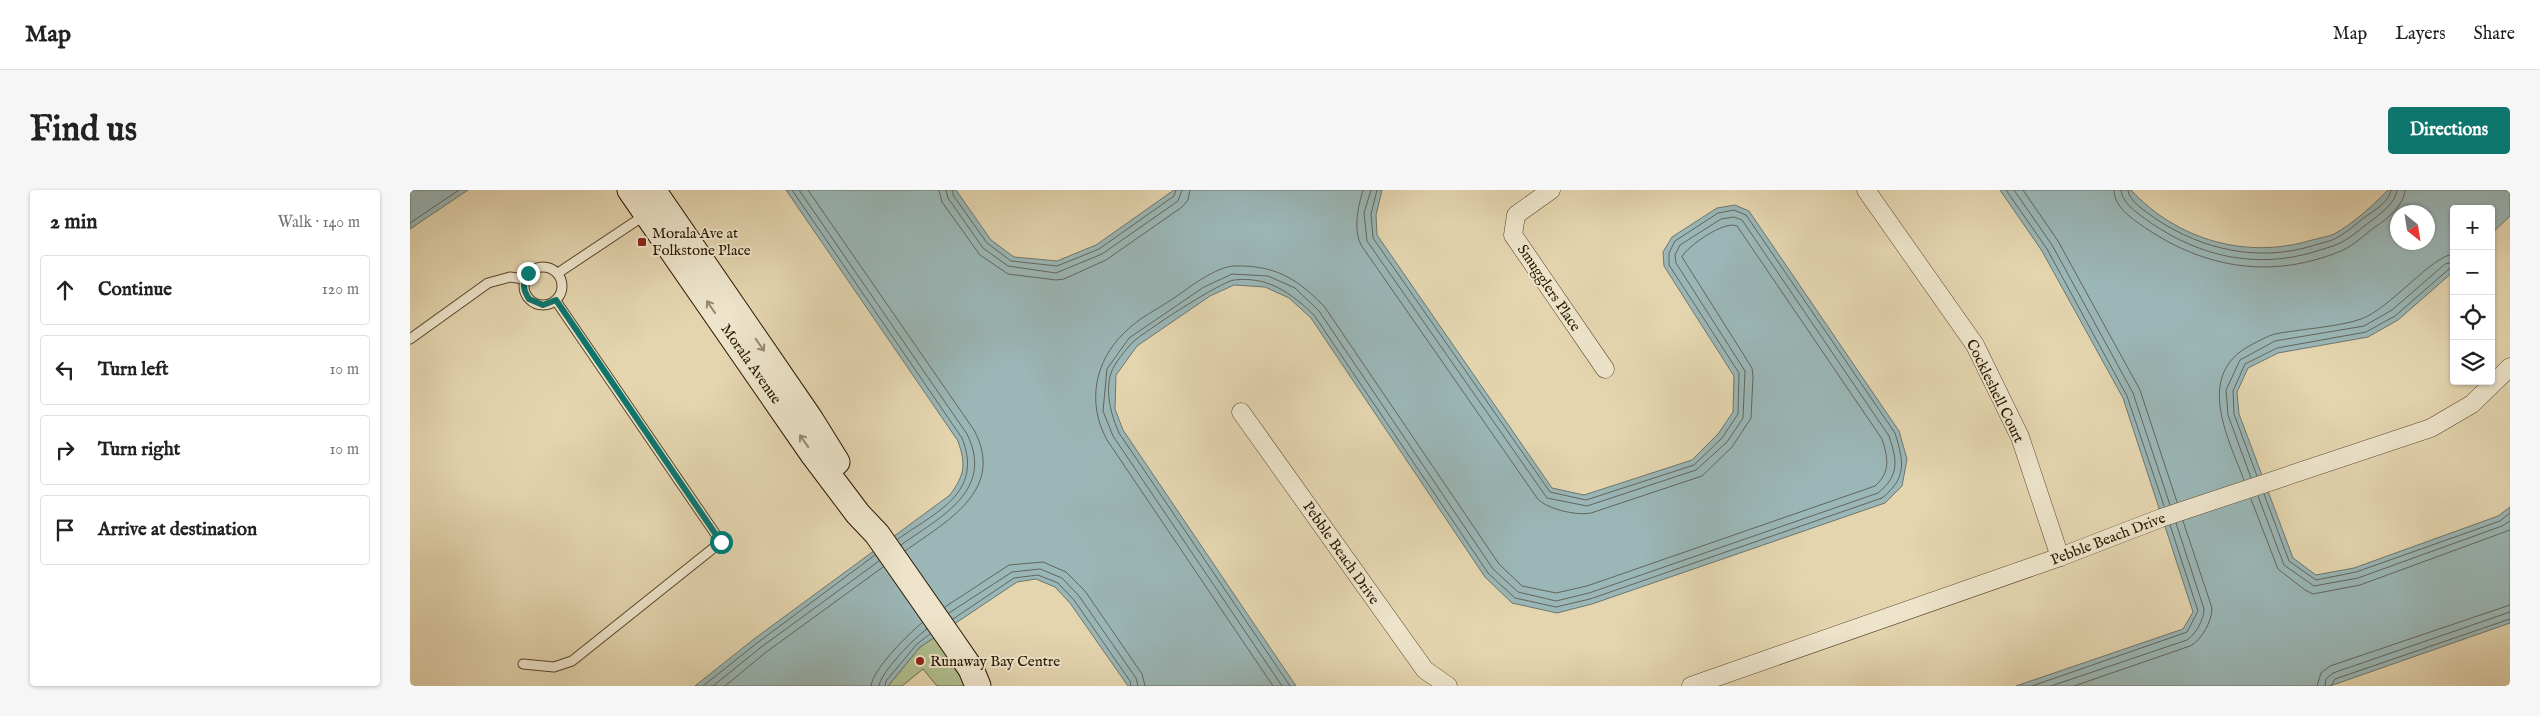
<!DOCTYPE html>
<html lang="en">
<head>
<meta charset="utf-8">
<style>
	body { margin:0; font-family:"IM FELL English",serif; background:#f6f6f6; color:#222 }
	.controls { position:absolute; right:15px; top:15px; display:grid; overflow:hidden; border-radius:5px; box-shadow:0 1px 4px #0004 }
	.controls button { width:45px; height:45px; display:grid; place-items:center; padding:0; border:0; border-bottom:1px solid #e0e0e0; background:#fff; color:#222; font:25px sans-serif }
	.compass { position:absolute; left:1980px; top:15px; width:45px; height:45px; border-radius:50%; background:#fff; box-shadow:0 1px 4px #0004; rotate:150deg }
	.stop { position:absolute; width:15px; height:15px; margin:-11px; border:4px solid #0f766e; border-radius:50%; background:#fff }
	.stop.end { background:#0f766e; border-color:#fff; box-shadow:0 1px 5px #0008 }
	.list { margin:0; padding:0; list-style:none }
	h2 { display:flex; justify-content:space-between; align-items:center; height:65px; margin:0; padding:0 20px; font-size:21px }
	h2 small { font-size:16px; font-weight:400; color:#767676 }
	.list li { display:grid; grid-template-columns:32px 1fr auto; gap:15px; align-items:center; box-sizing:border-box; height:70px; margin:0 10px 10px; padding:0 10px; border:1px solid #e0e0e0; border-radius:5px }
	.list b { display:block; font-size:19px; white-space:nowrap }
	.list em { font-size:16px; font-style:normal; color:#767676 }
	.icon { flex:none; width:28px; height:28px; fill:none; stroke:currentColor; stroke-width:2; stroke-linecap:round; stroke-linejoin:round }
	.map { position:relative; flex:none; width:2100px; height:496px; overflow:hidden; border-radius:5px }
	header { display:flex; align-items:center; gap:30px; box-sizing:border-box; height:70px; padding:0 25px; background:#fff; border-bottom:1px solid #e0e0e0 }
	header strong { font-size:24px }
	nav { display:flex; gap:28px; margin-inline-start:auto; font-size:18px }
	.intro { display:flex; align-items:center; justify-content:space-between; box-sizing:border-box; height:120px; padding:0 30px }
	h1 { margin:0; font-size:35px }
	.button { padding:12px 22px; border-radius:5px; background:#0f766e; color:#fff; font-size:18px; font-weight:700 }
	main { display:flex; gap:30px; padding:0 30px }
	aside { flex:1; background:#fff; border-radius:5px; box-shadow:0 1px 4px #0004 }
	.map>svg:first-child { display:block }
</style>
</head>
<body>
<header>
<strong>Map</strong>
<nav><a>Map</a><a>Layers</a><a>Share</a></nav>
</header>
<div class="intro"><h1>Find us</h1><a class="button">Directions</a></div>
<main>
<aside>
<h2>2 min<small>Walk · 140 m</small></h2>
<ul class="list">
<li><svg class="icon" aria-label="ahead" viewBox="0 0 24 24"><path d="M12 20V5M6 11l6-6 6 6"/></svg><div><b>Continue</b></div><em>120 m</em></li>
<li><svg class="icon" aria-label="left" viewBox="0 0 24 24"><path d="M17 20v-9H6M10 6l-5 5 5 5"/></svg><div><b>Turn left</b></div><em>10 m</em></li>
<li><svg class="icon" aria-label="right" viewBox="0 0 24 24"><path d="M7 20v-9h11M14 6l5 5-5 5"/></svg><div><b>Turn right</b></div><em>10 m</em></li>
<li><svg class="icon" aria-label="arrive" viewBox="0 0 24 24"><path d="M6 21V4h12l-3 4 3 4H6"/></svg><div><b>Arrive at destination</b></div></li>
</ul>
</aside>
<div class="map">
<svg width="2100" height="496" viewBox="0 0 2100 496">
	<rect width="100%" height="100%" fill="#e4d5af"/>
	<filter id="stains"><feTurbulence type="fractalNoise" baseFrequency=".004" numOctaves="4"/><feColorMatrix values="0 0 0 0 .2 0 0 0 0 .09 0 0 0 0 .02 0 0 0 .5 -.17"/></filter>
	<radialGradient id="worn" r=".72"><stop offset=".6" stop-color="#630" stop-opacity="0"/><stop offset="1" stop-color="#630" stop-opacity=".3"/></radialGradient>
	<polygon fill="#b0be8d" stroke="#6d6a46" points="528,445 556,496 527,496 513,479 492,496 478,496 510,457"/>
	<g fill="#9ab6b6" stroke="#6d766d" fill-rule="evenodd">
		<polygon points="0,0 58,0 0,39"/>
		<path d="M 376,0 L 546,0 L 581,50 L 604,67 L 647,71 L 686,55 L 764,0 L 972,0 L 966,25 L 967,45 L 1142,298 L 1174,305 L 1282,270 L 1308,244 L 1323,222 L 1324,186 L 1254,76 L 1253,62 L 1262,47 L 1307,18 L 1325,15 L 1339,21 L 1489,241 L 1497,269 L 1492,296 L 1475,313 L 1182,414 L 1147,423 L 1102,413 L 1075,387 L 901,128 L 879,108 L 855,97 L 824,95 L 800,106 L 727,156 L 706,185 L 705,219 L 713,240 L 886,496 L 718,496 L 660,413 L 645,397 L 626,389 L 607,392 L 510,457 L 478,496 L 285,496 L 344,449 L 540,305 C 555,284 556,275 548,251 Z"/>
		<path d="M 1590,0 L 1721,0 C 1767,50 1837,70 1902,50 C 1909,48 1918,47 1924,44 C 1944,33 1962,16 1978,0 L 2100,0 L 2100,26 L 2081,44 L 2081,19 L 2044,19 L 2044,81 L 1988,130 L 1958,147 L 1868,163 L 1838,178 L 1827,202 L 1829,224 L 1883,368 L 1906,385 L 1944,378 L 2088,326 L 2100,317 L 2100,433 L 1920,496 L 1606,496 L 1773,439 L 1783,422 L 1713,208 L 1632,61 ZM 1988,22 L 2018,22 L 2018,52 L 1988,52 Z"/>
	</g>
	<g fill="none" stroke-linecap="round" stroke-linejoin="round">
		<g stroke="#62665b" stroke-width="1">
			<path d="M 382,0 L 552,248 C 574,303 526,322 488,349"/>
			<path d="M 389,0 L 557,244 C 585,301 530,327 491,355"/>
			<path d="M 398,0 L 564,240 C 596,300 537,331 495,361"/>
			<polyline points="529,0 532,12 570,65 598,84 646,90 654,89 696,70 772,17 778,10 780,0"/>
			<polyline points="536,0 538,8 573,58 598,76 646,83 692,64 768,11 772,0"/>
			<polyline points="543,0 543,5 577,53 601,71 647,76 689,59 764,6 766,0"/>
			<polyline points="1596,0 1637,59 1717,206 1754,316"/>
			<polyline points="1604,0 1642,55 1723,203 1760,315"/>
			<polyline points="1613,0 1648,51 1730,200 1767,312"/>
			<path d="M 1704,0 C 1704,18 1724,30 1737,39 C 1797,79 1863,89 1931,61 C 1943,56 1954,45 1965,37 C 1977,29 1994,16 1995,0"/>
			<path d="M 1711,0 C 1712,14 1730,25 1741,33 C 1791,67 1846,79 1904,62 C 1912,59 1922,57 1930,53 C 1941,48 1951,38 1961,31 C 1970,24 1986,13 1987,0"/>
			<path d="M 1718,0 C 1719,12 1737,22 1746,29 C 1793,60 1848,72 1902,56 C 1910,53 1920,52 1928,47 C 1937,42 1946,34 1955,27 C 1964,21 1980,11 1981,0"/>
			<polyline points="0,33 49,0"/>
			<polyline points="1847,286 1824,224 1823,201 1835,174 1867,158 1956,142 1985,126 2039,79 2044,78"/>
			<polyline points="1841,288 1818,225 1816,200 1830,170 1865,151 1954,136 1982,120 2035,74 2044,72"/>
			<path d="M 1834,290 C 1817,246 1785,184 1841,155 C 1849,151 1857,146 1865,144 C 1890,139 1929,137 1951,129 C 1980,119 2022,65 2044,64"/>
			<polyline points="1854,304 1879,371 1906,390 1946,382 2090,331 2100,323"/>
			<polyline points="1848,306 1874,375 1904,396 1948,388 2092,336 2100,331"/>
			<polyline points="1841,309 1868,379 1895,400 1903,404 1950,395 2100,340"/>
			<polyline points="535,417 599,375 633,372 656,382 675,401 732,484 735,496"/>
			<polyline points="539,423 602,382 630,379 652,388 669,406 726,488 728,496"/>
			<polyline points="543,429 604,388 628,385 648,393 664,410 720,491 721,496"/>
			<polyline points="293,496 347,453 465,365"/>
			<polyline points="303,496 350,458 469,371"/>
			<polyline points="315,496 355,463 473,377"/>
			<path d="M 461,496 C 462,480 499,443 512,433"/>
			<path d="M 469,496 C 470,483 505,447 517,439"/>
			<polyline points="475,496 476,491 507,454 520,444"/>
			<path d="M 863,496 L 697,250 C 677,214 684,172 714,143 C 728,128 750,118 767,106 C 781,96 806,77 824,76 C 865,75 886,88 914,116 L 1089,374 L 1112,396 L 1146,403 L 1177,396 L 1465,296 C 1481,282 1478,268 1472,249 L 1327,36 C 1315,30 1277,56 1272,67 L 1342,178 L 1343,187 L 1341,228 L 1322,257 L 1292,286 L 1181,323 C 1167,326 1136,319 1127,308 L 951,55 C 943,38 948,17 953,0"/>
			<path d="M 872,496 L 703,246 L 693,221 L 697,179 L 719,148 L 794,97 L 822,84 L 858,86 L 885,98 L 909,121 L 1083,379 L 1108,402 L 1146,411 L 1179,403 L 1468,303 C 1490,285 1487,270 1479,246 L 1332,30 L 1324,27 L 1311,29 L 1270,55 L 1265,65 L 1266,73 L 1335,181 L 1333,228 L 1317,252 L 1286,280 L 1177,316 L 1137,308 L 957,51 L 954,23 L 961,0"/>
			<path d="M 880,496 L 709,243 C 701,225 695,202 701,183 C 704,174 716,159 723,152 C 735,141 810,92 824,90 C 858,86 881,103 904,125 L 1078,383 L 1105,408 L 1146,417 L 1180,409 L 1472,308 C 1497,288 1494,272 1485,243 L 1336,25 L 1324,20 L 1308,23 L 1265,51 L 1259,63 L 1259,75 L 1329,183 L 1328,224 L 1312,248 L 1284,275 L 1176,310 L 1140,302 L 963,48 L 961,24 L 967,0"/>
			<polyline points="1622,496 1777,442 1788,421 1760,335"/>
			<path d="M 1641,496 L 1777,450 C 1785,445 1794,430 1794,419 L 1766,333"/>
			<path d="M 1664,496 L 1780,456 C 1792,450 1802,431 1802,418 L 1773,331"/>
			<polyline points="1907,496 1911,483 1920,476 2100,415"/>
			<polyline points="1915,496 1916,489 1923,483 2100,422"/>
			<polyline points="1921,496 1925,489 2100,429"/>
		</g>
		<defs>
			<g id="service">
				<circle cx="133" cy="96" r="19"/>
				<polyline points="148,83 235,25"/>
				<polyline points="0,149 78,93 100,87 114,89"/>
				<polyline points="113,474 144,477 162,471 311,352 146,111"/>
			</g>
			<g id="minor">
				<polyline points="1141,0 1106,25 1103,45 1195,179"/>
				<polyline points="1456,0 1565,155 1610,247 1650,367"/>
				<polyline points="831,222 1015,480 1038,496"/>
				<polyline points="1281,496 1650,367 1751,328 2021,238 2062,214 2100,177"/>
			</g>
			<g id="secondary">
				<polyline points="220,0 402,263 448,324 467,344 541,450 561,479 568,496"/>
				<polyline points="243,0 401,230 427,272"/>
			</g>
		</defs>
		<use href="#service" stroke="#58462c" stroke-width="11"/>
		<use href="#minor" stroke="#58462c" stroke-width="19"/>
		<use href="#secondary" stroke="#2a1600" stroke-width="27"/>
		<use href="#service" stroke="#ede4cb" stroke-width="9"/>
		<use href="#minor" stroke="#ede4cb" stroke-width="18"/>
		<use href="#secondary" stroke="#ede4cb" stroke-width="25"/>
	</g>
	<defs><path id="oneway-shaft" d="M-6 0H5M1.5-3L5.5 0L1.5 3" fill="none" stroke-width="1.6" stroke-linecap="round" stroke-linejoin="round" transform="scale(1.25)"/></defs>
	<g stroke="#958770">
		<use href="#oneway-shaft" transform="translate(301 117) rotate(-124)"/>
		<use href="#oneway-shaft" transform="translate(350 155) rotate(55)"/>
		<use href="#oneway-shaft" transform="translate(394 251) rotate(-125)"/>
	</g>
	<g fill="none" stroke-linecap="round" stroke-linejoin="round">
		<path stroke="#0f766e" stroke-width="6" d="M 118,83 C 112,93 113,100 119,109 L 133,115 L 146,110 L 311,352"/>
	</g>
	<g fill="#8f2418" stroke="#ede4cb" stroke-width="2">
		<rect x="227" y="47" width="10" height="10" rx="2.5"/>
		<circle cx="510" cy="471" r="5"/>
	</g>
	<g text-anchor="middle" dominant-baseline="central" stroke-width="4" stroke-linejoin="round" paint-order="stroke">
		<g font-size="15" fill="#2a1600" stroke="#ede4cb" text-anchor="start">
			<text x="242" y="43">Morala Ave at<tspan x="242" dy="17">Folkstone Place</tspan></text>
			<text x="520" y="471">Runaway Bay Centre</text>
		</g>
		<g font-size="15" fill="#2a1600" stroke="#ede4cb">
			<text transform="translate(1139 98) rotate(56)">Smugglers Place</text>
			<text transform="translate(341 174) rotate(55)">Morala Avenue</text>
			<text transform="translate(1585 201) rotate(64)">Cockleshell Court</text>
			<text transform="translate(1698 349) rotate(-21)">Pebble Beach Drive</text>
			<text transform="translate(931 363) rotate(55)">Pebble Beach Drive</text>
		</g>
	</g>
	<rect width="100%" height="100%" filter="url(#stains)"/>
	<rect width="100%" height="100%" fill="url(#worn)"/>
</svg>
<div class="controls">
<button>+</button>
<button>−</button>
<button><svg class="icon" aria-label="locate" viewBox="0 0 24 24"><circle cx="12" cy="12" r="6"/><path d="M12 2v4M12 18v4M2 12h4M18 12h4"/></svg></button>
<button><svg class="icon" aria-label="layers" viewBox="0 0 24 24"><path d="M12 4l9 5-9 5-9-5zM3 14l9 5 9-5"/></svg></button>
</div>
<svg class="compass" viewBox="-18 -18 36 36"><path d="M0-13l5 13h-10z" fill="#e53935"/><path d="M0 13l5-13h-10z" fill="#767676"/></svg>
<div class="stop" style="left:311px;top:352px"></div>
<div class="stop end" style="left:118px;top:83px"></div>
</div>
</main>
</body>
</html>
